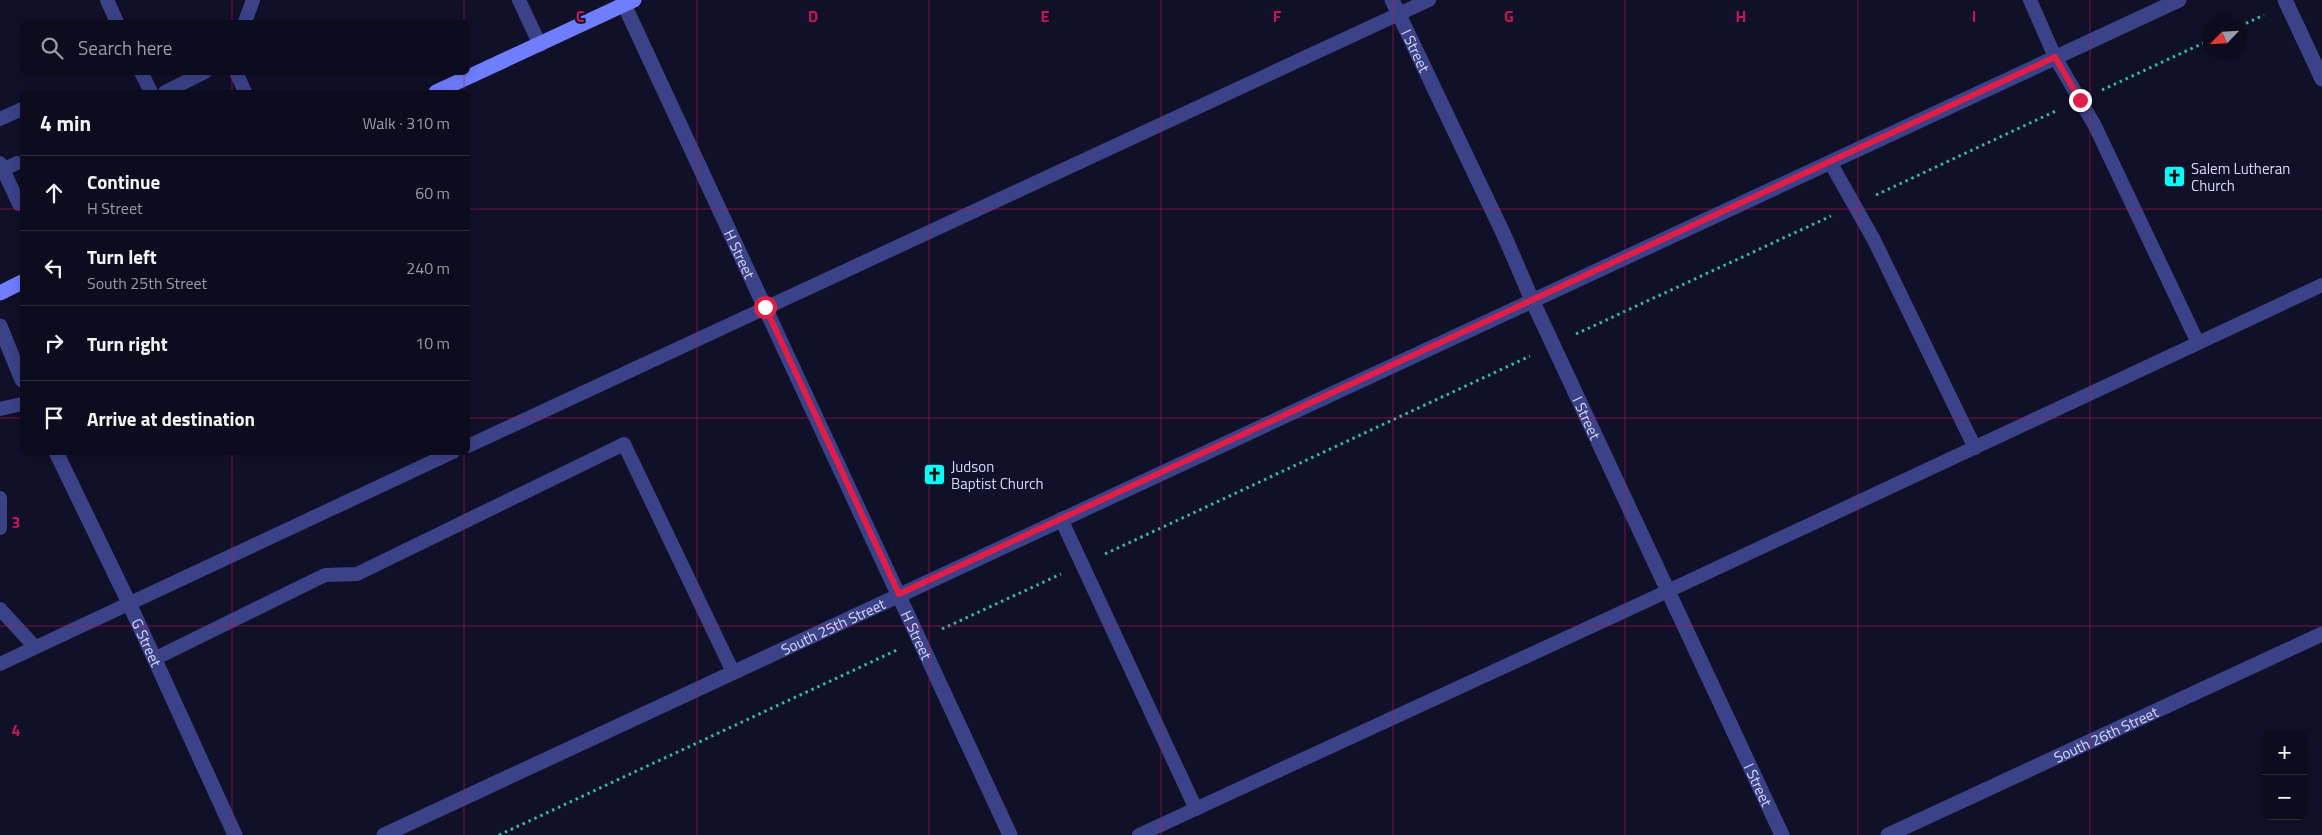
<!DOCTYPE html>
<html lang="en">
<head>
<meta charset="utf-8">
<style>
	body { margin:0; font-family:"Titillium Web",sans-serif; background:#161528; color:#f1f3f6 }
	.controls { position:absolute; right:15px; bottom:15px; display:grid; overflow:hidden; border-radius:8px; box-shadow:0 2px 12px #0003 }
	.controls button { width:45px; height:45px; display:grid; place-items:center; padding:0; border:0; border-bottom:1px solid #2d2c3d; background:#0d0c1f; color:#f1f3f6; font:25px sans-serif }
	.compass { position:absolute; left:2202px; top:15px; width:45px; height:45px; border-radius:50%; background:#0d0c1f; box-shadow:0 2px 12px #0003; rotate:245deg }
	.stop { position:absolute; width:15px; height:15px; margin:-11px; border:4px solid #e11d48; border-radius:50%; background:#fff }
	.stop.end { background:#e11d48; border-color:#fff; box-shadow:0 1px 5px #0008 }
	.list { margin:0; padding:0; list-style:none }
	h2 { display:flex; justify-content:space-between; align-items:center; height:65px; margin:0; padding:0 20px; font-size:21px }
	h2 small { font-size:16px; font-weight:400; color:#9a9ba4 }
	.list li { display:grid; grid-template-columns:32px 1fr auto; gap:15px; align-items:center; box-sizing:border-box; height:75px; padding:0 20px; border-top:1px solid #2d2c3d }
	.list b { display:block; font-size:19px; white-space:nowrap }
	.list p { margin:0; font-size:16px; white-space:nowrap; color:#9a9ba4 }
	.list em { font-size:16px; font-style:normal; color:#9a9ba4 }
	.icon { flex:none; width:28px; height:28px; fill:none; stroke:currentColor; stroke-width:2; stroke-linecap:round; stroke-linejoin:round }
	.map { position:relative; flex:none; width:2322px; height:835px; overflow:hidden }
	.search { position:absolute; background:#0d0c1f; box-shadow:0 2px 12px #0003; left:20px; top:20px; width:450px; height:55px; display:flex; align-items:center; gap:12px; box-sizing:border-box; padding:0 18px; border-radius:8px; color:#9a9ba4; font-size:19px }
	.panel { position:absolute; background:#0d0c1f; box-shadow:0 2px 12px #0003; left:20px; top:90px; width:450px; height:365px; border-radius:8px }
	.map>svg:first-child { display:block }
</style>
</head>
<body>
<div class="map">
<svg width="2322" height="835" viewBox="0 0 2322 835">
	<rect width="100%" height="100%" fill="#111029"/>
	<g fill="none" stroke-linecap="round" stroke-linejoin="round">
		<g stroke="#2fbca1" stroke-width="3" stroke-dasharray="2.5 4" stroke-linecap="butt">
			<polyline points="2240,26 2264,15"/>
			<polyline points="2102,90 2210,40"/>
			<polyline points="1876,195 2058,110"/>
			<polyline points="1576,334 1831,216"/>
			<polyline points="1105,554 1530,356"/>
			<polyline points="942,629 1061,574"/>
			<polyline points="499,835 897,650"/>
		</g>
		<g stroke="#3b4288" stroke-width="14">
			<polyline points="107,0 117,22"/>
			<polyline points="519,0 540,45"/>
			<polyline points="2030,0 2055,57 2095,126 2198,343"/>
			<polyline points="245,22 253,0"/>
			<polyline points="141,72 151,92"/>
			<polyline points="236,72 245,92"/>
			<polyline points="165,92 205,72"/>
			<polyline points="0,119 22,109"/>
			<polyline points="1830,162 1874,240 1975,448"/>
			<polyline points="0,163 19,204 22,202"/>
			<polyline points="0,171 17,163"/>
			<polyline points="0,409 22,404"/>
			<polyline points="468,446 1429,0"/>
			<polyline points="0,498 0,528"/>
			<polyline points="1061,519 1196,809"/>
			<polyline points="0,609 35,647"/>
			<polyline points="154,659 325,575 357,574 624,444 733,672"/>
			<polyline points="0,664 453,452"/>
			<polyline points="1139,835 1668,591 2322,285"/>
		</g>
		<g stroke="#3b4288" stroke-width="15">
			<path id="s1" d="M 622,0 L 1010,835"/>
			<path id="s2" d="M 1392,0 L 1504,235 L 1532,300 L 1782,835"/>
			<polyline points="2285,0 2322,79"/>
			<polyline points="0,326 22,380"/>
			<path id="s3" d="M 56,452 L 129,603 L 235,835"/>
			<path id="s4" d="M 384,835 L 2179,0"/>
			<path id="s5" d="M 1888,835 L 2322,634"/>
		</g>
		<g stroke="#6f7eff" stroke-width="15">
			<polyline points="436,92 634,0"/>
			<polyline points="0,293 22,282"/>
		</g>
	</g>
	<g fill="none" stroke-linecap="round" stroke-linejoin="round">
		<polyline stroke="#e11d48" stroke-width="6" points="765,307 899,594 2055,57 2080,100"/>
	</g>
	<path fill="none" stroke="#c2185b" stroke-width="1" stroke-opacity="0.55" d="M 232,0 L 232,22M 464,0 L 464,22M 697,0 L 697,835M 929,0 L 929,835M 1161,0 L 1161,835M 1393,0 L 1393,835M 1625,0 L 1625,835M 1858,0 L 1858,835M 2090,0 L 2090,835M 232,72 L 232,92M 464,72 L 464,92M 0,209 L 22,209M 468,209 L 2322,209M 0,418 L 22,418M 468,418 L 2322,418M 232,452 L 232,835M 464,452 L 464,835M 0,626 L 2322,626"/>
	<defs>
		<symbol id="church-square" viewBox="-11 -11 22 22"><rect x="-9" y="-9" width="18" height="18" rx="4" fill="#04fff8" stroke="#111029"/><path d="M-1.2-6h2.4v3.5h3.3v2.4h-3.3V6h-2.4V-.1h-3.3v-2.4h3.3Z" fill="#111"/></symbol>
	</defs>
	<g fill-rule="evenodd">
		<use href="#church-square" x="2162" y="164" width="25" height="25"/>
		<use href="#church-square" x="922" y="462" width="25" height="25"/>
	</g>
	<g text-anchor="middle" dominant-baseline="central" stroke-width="4" stroke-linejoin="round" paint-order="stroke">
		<g font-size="15" fill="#d8d9ff" stroke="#111029">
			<text stroke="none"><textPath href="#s2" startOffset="56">I Street</textPath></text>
			<text stroke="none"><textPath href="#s1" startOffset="280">H Street</textPath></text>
			<text stroke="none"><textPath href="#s2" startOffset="461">I Street</textPath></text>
			<text stroke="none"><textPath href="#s4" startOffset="495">South 25th Street</textPath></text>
			<text stroke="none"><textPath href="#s1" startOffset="700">H Street</textPath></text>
			<text stroke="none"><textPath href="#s3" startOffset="211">G Street</textPath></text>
			<text stroke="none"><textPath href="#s5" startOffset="240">South 26th Street</textPath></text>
			<text stroke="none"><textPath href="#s2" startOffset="866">I Street</textPath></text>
		</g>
		<g font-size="15" fill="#d8d9ff" stroke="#111029" text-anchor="start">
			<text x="2191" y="168">Salem Lutheran<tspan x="2191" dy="17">Church</tspan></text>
			<text x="951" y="466">Judson<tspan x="951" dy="17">Baptist Church</tspan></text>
		</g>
	</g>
	<g font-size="16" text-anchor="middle" font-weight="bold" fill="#c2185b" stroke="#111029" stroke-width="4" stroke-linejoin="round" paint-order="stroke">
		<text x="580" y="22">C</text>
		<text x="813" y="22">D</text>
		<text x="1045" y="22">E</text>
		<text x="1277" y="22">F</text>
		<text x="1509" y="22">G</text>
		<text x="1741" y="22">H</text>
		<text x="1974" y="22">I</text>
		<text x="16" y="528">3</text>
		<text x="16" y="736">4</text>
	</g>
</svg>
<div class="controls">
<button>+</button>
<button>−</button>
</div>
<svg class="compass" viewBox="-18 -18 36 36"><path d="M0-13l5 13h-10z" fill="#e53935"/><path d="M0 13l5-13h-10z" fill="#9a9ba4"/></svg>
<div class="stop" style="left:765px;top:307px"></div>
<div class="stop end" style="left:2080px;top:100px"></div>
<div class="search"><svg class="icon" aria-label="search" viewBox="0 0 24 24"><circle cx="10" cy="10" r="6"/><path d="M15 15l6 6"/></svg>Search here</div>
<section class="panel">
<h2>4 min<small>Walk · 310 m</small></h2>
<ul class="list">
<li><svg class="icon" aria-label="ahead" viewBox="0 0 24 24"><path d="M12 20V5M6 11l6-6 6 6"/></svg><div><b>Continue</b><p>H Street</p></div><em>60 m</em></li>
<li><svg class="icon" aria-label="left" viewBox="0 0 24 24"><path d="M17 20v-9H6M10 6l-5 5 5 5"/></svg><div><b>Turn left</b><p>South 25th Street</p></div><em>240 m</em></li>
<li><svg class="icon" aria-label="right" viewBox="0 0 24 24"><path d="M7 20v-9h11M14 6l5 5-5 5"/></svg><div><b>Turn right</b></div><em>10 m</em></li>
<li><svg class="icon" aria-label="arrive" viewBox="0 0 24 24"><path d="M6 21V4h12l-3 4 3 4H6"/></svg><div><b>Arrive at destination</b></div></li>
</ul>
</section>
</div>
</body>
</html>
